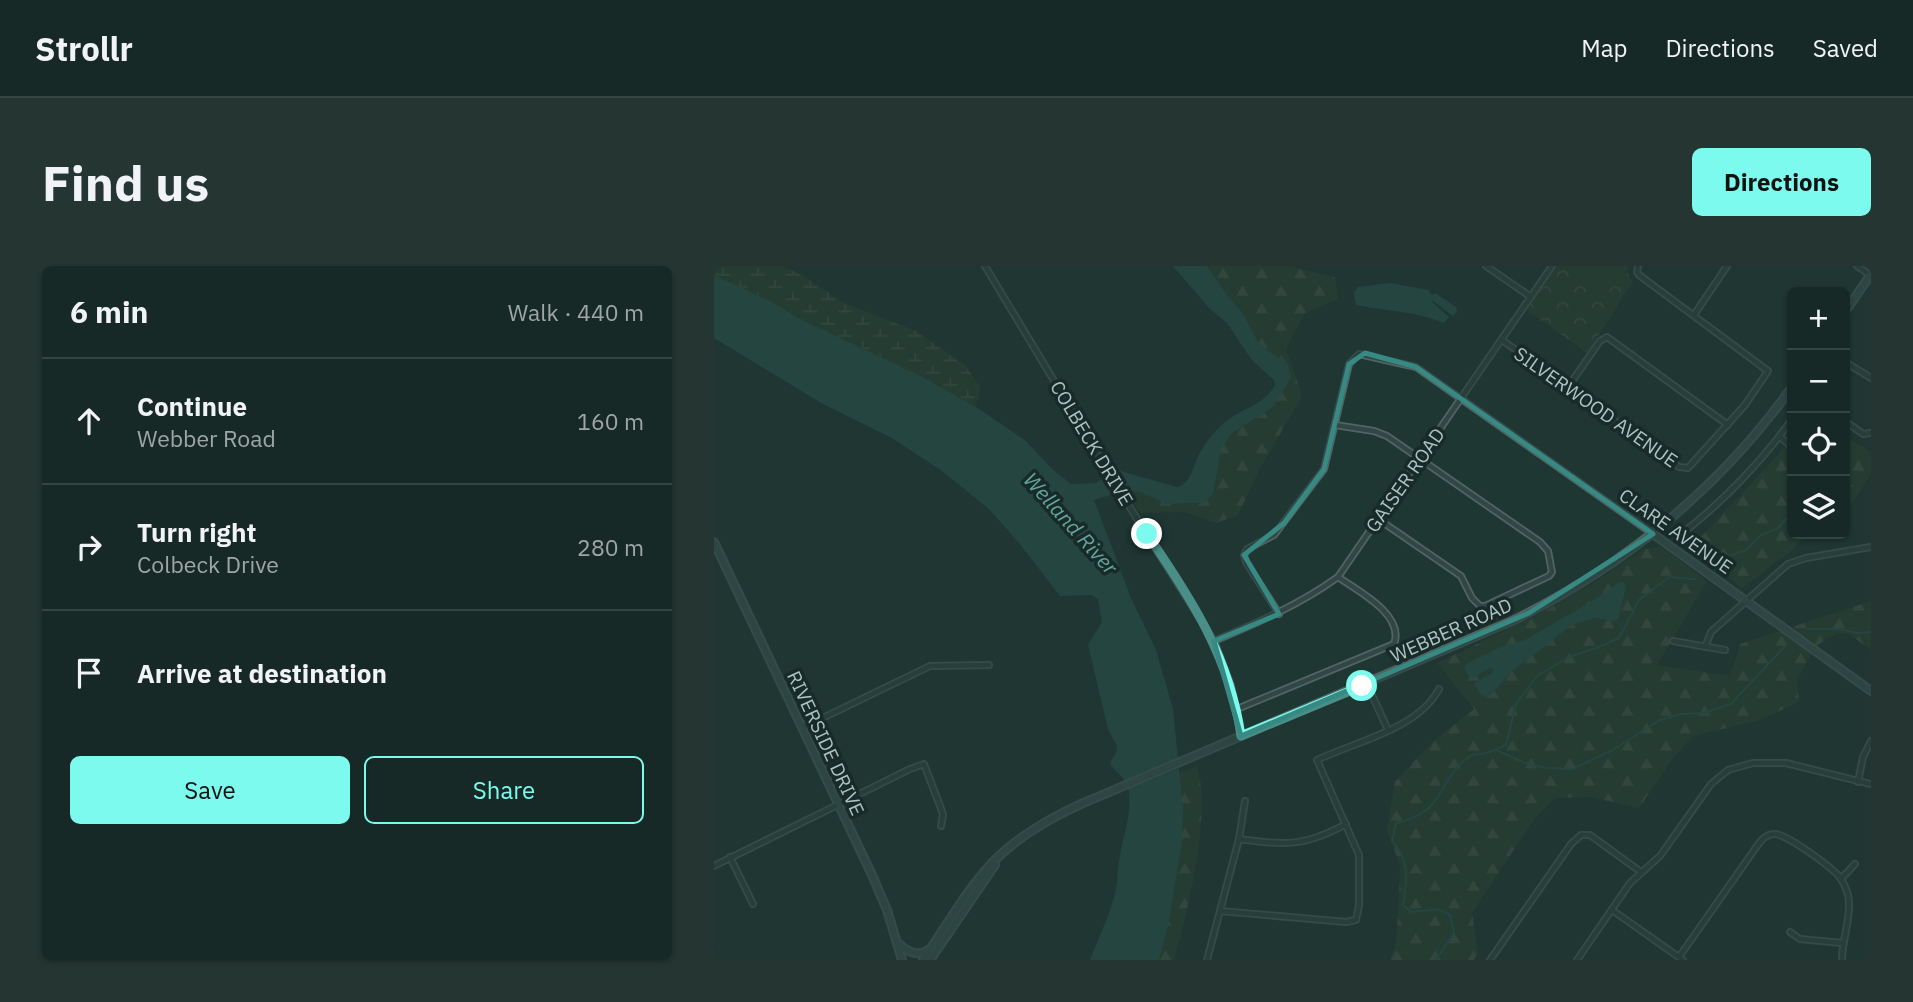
<!DOCTYPE html>
<html lang="en">
<head>
<meta charset="utf-8">
<style>
	body { margin:0; font-family:"IBM Plex Sans",sans-serif; background:#243532; color:#f1f3f6 }
	.controls { position:absolute; right:21px; top:21px; display:grid; overflow:hidden; border-radius:10px; box-shadow:0 2px 5px #0004 }
	.controls button { width:63px; height:63px; display:grid; place-items:center; padding:0; border:0; border-bottom:2px solid #364543; background:#172926; color:#f1f3f6; font:35px sans-serif }
	.stop { position:absolute; width:21px; height:21px; margin:-16px; border:5px solid #7cfaed; border-radius:50%; background:#fff }
	.stop.end { background:#7cfaed; border-color:#fff; box-shadow:0 2px 7px #0008 }
	.list { margin:0; padding:0; list-style:none }
	h2 { display:flex; justify-content:space-between; align-items:center; height:91px; margin:0; padding:0 28px; font-size:30px }
	h2 small { font-size:23px; font-weight:400; color:#9ea6a7 }
	.list li { display:grid; grid-template-columns:46px 1fr auto; gap:21px; align-items:center; box-sizing:border-box; height:126px; padding:0 28px; border-top:2px solid #364543 }
	.list b { display:block; font-size:26px; white-space:nowrap }
	.list p { margin:0; font-size:23px; white-space:nowrap; color:#9ea6a7 }
	.list em { font-size:23px; font-style:normal; color:#9ea6a7 }
	.actions { display:flex; gap:14px; padding:21px 28px }
	.actions a { flex:1; padding:16px 0; border:2px solid #7cfaed; border-radius:10px; text-align:center; font-size:24px; color:#7cfaed }
	.actions .main { background:#7cfaed; color:#111 }
	.icon { flex:none; width:38px; height:38px; fill:none; stroke:currentColor; stroke-width:2; stroke-linecap:round; stroke-linejoin:round }
	.map { position:relative; flex:none; width:1157px; height:694px; overflow:hidden; border-radius:10px }
	header { display:flex; align-items:center; gap:42px; box-sizing:border-box; height:98px; padding:0 35px; background:#172926; border-bottom:2px solid #364543 }
	header strong { font-size:33px }
	nav { display:flex; gap:38px; margin-inline-start:auto; font-size:24px }
	.intro { display:flex; align-items:center; justify-content:space-between; box-sizing:border-box; height:168px; padding:0 42px }
	h1 { margin:0; font-size:49px }
	.button { padding:18px 32px; border-radius:10px; background:#7cfaed; color:#111; font-size:24px; font-weight:700 }
	main { display:flex; gap:42px; padding:0 42px }
	aside { flex:1; background:#172926; border-radius:10px; box-shadow:0 2px 5px #0004 }
	.map>svg:first-child { display:block }
</style>
</head>
<body>
<header>
<strong>Strollr</strong>
<nav><a>Map</a><a>Directions</a><a>Saved</a></nav>
</header>
<div class="intro"><h1>Find us</h1><a class="button">Directions</a></div>
<main>
<aside>
<h2>6 min<small>Walk · 440 m</small></h2>
<ul class="list">
<li><svg class="icon" aria-label="ahead" viewBox="0 0 24 24"><path d="M12 20V5M6 11l6-6 6 6"/></svg><div><b>Continue</b><p>Webber Road</p></div><em>160 m</em></li>
<li><svg class="icon" aria-label="right" viewBox="0 0 24 24"><path d="M7 20v-9h11M14 6l5 5-5 5"/></svg><div><b>Turn right</b><p>Colbeck Drive</p></div><em>280 m</em></li>
<li><svg class="icon" aria-label="arrive" viewBox="0 0 24 24"><path d="M6 21V4h12l-3 4 3 4H6"/></svg><div><b>Arrive at destination</b></div></li>
</ul>
<div class="actions"><a class="main">Save</a><a>Share</a></div>
</aside>
<div class="map">
<svg width="1157" height="694" viewBox="0 0 1157 694">
	<defs>
		<pattern id="forest-firs" width="22" height="20" patternUnits="userSpaceOnUse" patternTransform="scale(1.75)"><rect width="22" height="20" fill="#2c4331"/><path d="M5 1l3.5 6h-7zM16 11l3.5 6h-7z" fill="#485c4d"/></pattern>
		<pattern id="wetland-marsh" width="20" height="14" patternUnits="userSpaceOnUse" patternTransform="scale(1.75)"><rect width="20" height="14" fill="#2c4331"/><path d="M1 5h8M5 5V1M11 12h8M15 12V8" fill="none" stroke="#485c4d"/></pattern>
		<pattern id="park-crowns" width="20" height="18" patternUnits="userSpaceOnUse" patternTransform="scale(1.75)"><rect width="20" height="18" fill="#2c4331"/><path d="M2 6a3 3 0 1 1 6 0M12 15a3 3 0 1 1 6 0" fill="none" stroke="#485c4d"/></pattern>
	</defs>
	<rect width="100%" height="100%" fill="#1f3733"/>
	<g fill="url(#forest-firs)">
		<polygon points="493,0 581,0 581,2 621,11 624,33 590,48 572,83 586,123 587,132 545,204 524,249 502,257 471,246 427,247 410,225 426,226 452,238 489,237 499,228 506,183 517,168 559,141 574,99 545,78 528,46 516,33"/>
		<polygon points="1131,170 1157,186 1157,209 1131,246"/>
		<polygon points="1078,174 1078,268 1093,268 1078,284 1028,322 965,273 977,263 988,270"/>
		<polygon points="947,281 993,315 943,399 1016,410 1026,378 1157,335 1157,384 1136,369 1123,367 1102,380 1083,413 1085,436 1046,454 979,470 960,491 925,542 877,531 841,532 819,555 758,647 764,687 760,694 676,694 682,676 685,632 686,600 673,563 681,516 716,478 760,443 723,397 829,346 881,316 930,283"/>
		<path d="M 483,500 C 498,551 474,644 460,694 L 445,694 C 461,635 471,569 465,507 Z"/>
	</g>
	<polygon fill="url(#wetland-marsh)" points="0,0 69,0 88,9 130,37 202,65 252,100 266,121 262,141 207,110 88,54 58,36 0,9"/>
	<polygon fill="url(#park-crowns)" points="843,0 914,0 913,6 919,16 873,87 813,44"/>
	<polygon fill="#2c4331" points="873,0 887,0 898,8 890,18 870,4"/>
	<g fill="#2d5852">
		<path d="M 459,0 L 493,0 L 516,33 L 528,46 L 545,78 L 574,99 L 577,112 L 559,141 L 517,168 L 507,183 L 499,228 L 489,237 L 452,238 L 426,226 L 410,225 L 380,234 L 417,332 L 442,384 L 459,443 L 469,543 L 468,576 L 455,656 L 445,694 L 376,694 C 384,673 395,651 401,628 C 404,618 403,607 405,596 C 408,571 421,543 413,517 C 411,512 400,505 396,497 L 402,487 L 403,480 L 394,463 L 374,379 L 388,356 L 384,333 L 378,329 L 346,330 L 305,277 L 275,243 L 228,205 L 178,172 L 109,138 L 0,72 L 0,9 L 58,36 L 88,54 L 207,110 L 262,141 L 312,175 L 338,203 L 357,218 L 381,217 L 406,205 L 463,221 C 479,216 478,200 486,187 C 492,175 503,162 514,154 C 531,141 550,139 561,119 L 560,114 L 537,93 L 513,57 L 495,42 Z"/>
		<path d="M 676,17 L 714,24 L 718,29 L 721,27 L 742,41 L 743,46 L 739,50 L 719,35 L 717,35 L 735,51 L 730,57 C 702,45 671,45 642,39 L 640,27 L 644,21 Z"/>
		<polygon points="906,316 910,316 912,320 905,351 901,355 880,352 858,359 797,406 776,430 771,431 766,428 760,418 779,406 779,403 776,402 760,411 755,410 750,402 752,398 789,380 811,374 880,334"/>
	</g>
	<polygon fill="#1f3733" points="467,491 468,501 410,525 408,516"/>
	<g fill="none" stroke-linecap="round" stroke-linejoin="round">
		<g stroke="#2d5852" stroke-width="2">
			<polyline points="1131,220 1139,220"/>
			<polyline points="999,295 1032,284 1046,270 1064,262 1078,246"/>
			<polyline points="1094,363 1125,363 1143,367 1157,366"/>
			<polyline points="782,484 811,497 833,502 858,503 897,485 946,454 967,448 990,447 1017,438 1072,379"/>
			<path d="M 722,694 L 740,666 L 736,649 L 724,643 L 697,646 L 689,639 C 693,616 696,593 678,575 L 682,557 C 733,547 723,512 756,490 C 761,487 766,489 771,487 C 778,486 785,482 792,479 L 802,438 L 823,410 L 855,391 L 890,379 L 905,372 L 925,334 L 955,311 L 981,313"/>
		</g>
		<defs>
			<g id="street">
				<polyline points="271,0 426,258 500,375 517,420 527,470"/>
				<polyline points="772,0 817,31"/>
				<polyline points="1143,0 1156,9"/>
				<polyline points="980,49 1013,0"/>
				<polyline points="788,74 965,201 974,202 1031,139 1054,105 925,9 923,6 924,0"/>
				<polyline points="1131,96 1157,112"/>
				<polyline points="854,121 886,75 893,71 1014,159"/>
				<polyline points="1131,155 1149,168 1157,167"/>
				<polyline points="621,159 660,165 673,170 826,276 834,285 838,306 835,310 771,340 766,340 758,332 747,310 664,253"/>
				<polyline points="1066,171 1078,181"/>
				<path d="M 967,268 C 1006,239 1050,193 1078,153"/>
				<polyline points="565,348 532,296 530,289 533,283 560,269 610,203 635,98 645,88 702,101 939,268"/>
				<path d="M 500,375 C 543,357 585,339 624,311 L 838,0"/>
				<polyline points="959,375 1011,384"/>
				<polyline points="991,381 997,366 1074,298 1092,292 1157,281"/>
				<polyline points="653,418 674,464"/>
				<path d="M 523,443 L 680,378 C 691,349 644,325 624,311"/>
				<polyline points="88,462 216,400 275,399"/>
				<polyline points="1144,516 1149,491 1157,475"/>
				<path d="M 525,573 C 571,579 590,581 632,558"/>
				<polyline points="16,591 39,638"/>
				<polyline points="0,600 196,503 210,498 229,548 227,560"/>
				<polyline points="1127,613 1141,598"/>
				<polyline points="898,644 969,694"/>
				<path d="M 506,645 L 632,656 L 642,654 L 645,639 L 645,589 L 603,494 C 643,475 704,463 725,423"/>
				<polyline points="1076,666 1086,673 1128,677"/>
				<path d="M 965,691 L 1043,580 C 1047,574 1052,568 1060,568 C 1073,568 1114,599 1124,609 C 1129,615 1132,622 1134,629 C 1138,650 1128,673 1128,694"/>
				<polyline points="493,694 525,573 531,535"/>
				<polyline points="776,694 857,578 867,569 876,569 927,606"/>
				<polyline points="863,694 916,617 946,590 997,518 1014,504 1039,497 1072,497 1157,518"/>
			</g>
			<g id="secondary">
				<polyline points="1131,46 1157,8"/>
				<polyline points="939,268 1157,425"/>
				<polyline points="0,276 158,609 173,644 188,694"/>
				<path d="M 185,678 C 195,687 205,691 216,683"/>
				<path d="M 209,694 C 231,662 251,626 278,597 C 303,571 334,553 367,538 L 798,355 C 909,301 1006,222 1078,121"/>
				<polyline points="216,694 281,599"/>
			</g>
		</defs>
		<use href="#street" stroke="#506563" stroke-width="8"/>
		<use href="#secondary" stroke="#506563" stroke-width="10"/>
		<use href="#street" stroke="#324744" stroke-width="4.5"/>
		<use href="#secondary" stroke="#405a58" stroke-width="6"/>
	</g>
	<g fill="none" stroke-linecap="round" stroke-linejoin="round">
		<path stroke="#7cfaed" stroke-width="9" d="M 433,268 C 477,332 516,392 527,470 L 648,420"/>
	</g>
	<path d="M0 0H1157V694H0ZM 651,87 L 702,101 L 939,268 L 815,347 L 527,470 L 500,375 L 565,348 L 530,289 L 570,257 L 610,203 L 635,98 Z" fill="#1f3733" fill-opacity=".55" fill-rule="evenodd"/>
	<path fill="none" stroke="#368a83" stroke-width="5" stroke-linejoin="round" d="M 651,87 L 702,101 L 939,268 L 815,347 L 527,470 L 500,375 L 565,348 L 530,289 L 570,257 L 610,203 L 635,98 Z"/>
	<g text-anchor="middle" dominant-baseline="central" stroke-width="7" stroke-linejoin="round" paint-order="stroke">
		<g font-size="19" fill="#acc4c2" stroke="#182b29">
			<text transform="translate(882 141) rotate(35)">SILVERWOOD AVENUE</text>
			<text transform="translate(378 177) rotate(59)">COLBECK DRIVE</text>
			<text transform="translate(691 214) rotate(-55)">GAISER ROAD</text>
			<text transform="translate(962 265) rotate(35)">CLARE AVENUE</text>
			<text transform="translate(737 364) rotate(-24)">WEBBER ROAD</text>
			<text transform="translate(112 477) rotate(65)">RIVERSIDE DRIVE</text>
		</g>
		<g font-size="21" font-style="italic" fill="#64a59b" stroke="#182b29">
			<text transform="translate(357 257) rotate(48)">Welland River</text>
		</g>
	</g>
</svg>
<div class="controls">
<button>+</button>
<button>−</button>
<button><svg class="icon" aria-label="locate" viewBox="0 0 24 24"><circle cx="12" cy="12" r="6"/><path d="M12 2v4M12 18v4M2 12h4M18 12h4"/></svg></button>
<button><svg class="icon" aria-label="layers" viewBox="0 0 24 24"><path d="M12 4l9 5-9 5-9-5zM3 14l9 5 9-5"/></svg></button>
</div>
<div class="stop" style="left:648px;top:420px"></div>
<div class="stop end" style="left:433px;top:268px"></div>
</div>
</main>
</body>
</html>
